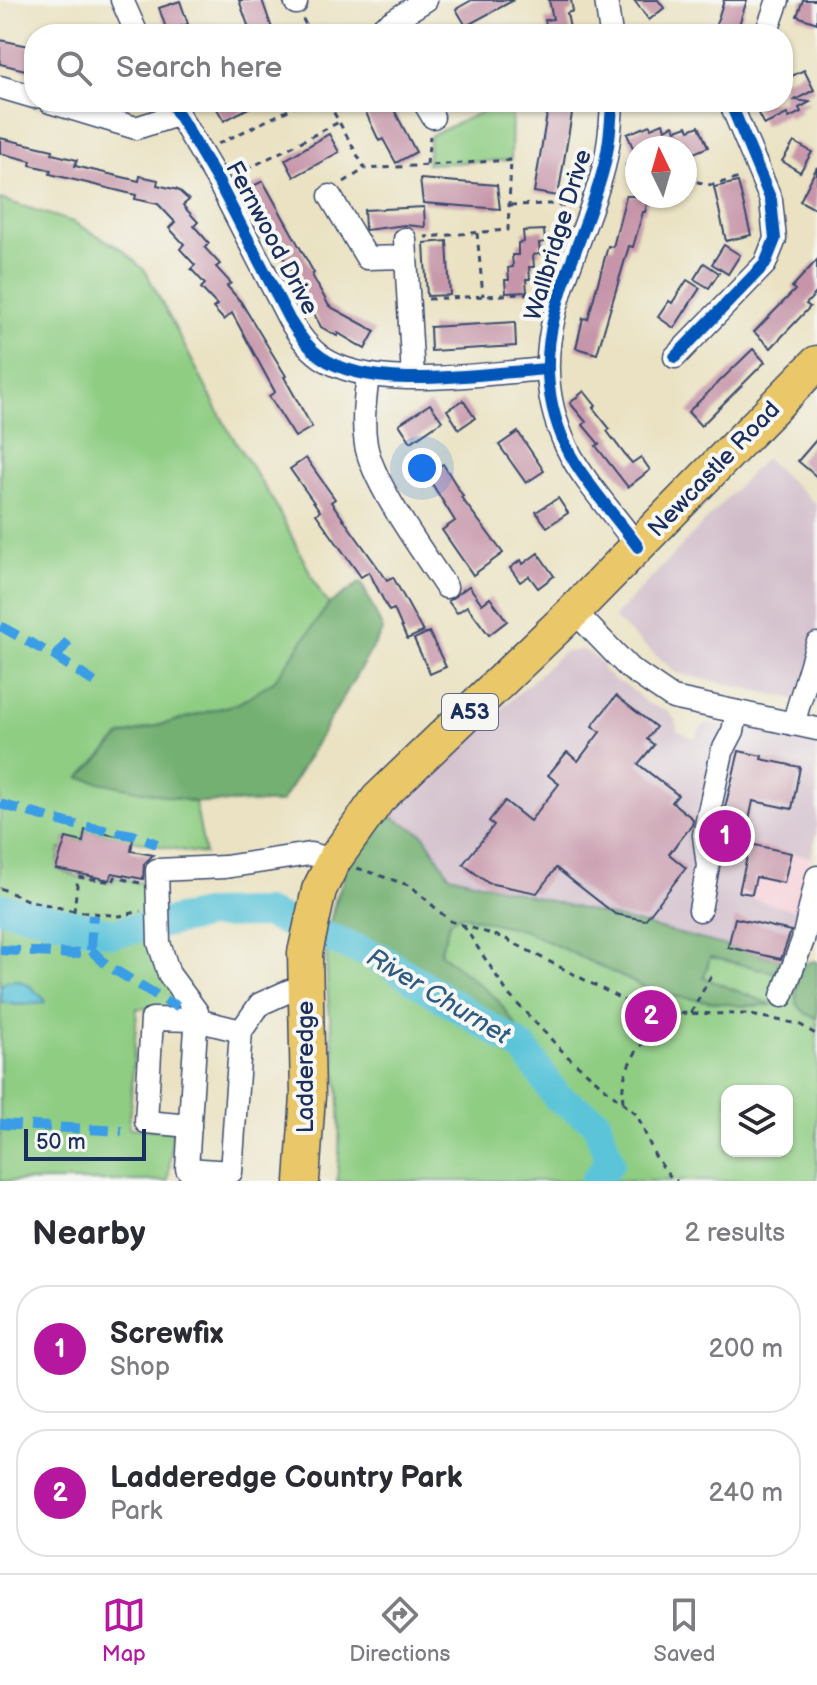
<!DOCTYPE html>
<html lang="en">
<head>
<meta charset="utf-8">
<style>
	body { margin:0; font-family:"Balsamiq Sans",sans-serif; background:#f2f2f3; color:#2b2b33 }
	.controls { position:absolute; right:24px; bottom:24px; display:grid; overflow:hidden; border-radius:16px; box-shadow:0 2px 6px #0004 }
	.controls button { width:72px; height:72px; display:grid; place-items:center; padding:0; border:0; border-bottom:2px solid #e1e1e2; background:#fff; color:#2b2b33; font:40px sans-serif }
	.compass { position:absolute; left:625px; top:136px; width:72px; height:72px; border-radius:50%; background:#fff; box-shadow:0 2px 6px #0004; rotate:355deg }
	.scale { position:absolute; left:24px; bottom:20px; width:122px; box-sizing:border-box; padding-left:8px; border:4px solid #1b2f5e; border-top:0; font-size:22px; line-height:28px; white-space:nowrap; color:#1b2f5e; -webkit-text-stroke:6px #f6f6f2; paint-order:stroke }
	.you { position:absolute; left:422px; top:468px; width:28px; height:28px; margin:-20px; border:6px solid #fff; border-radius:50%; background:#1a73e8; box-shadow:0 0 0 12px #1a73e833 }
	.badge { display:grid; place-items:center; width:52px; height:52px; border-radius:50%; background:#b5179e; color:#fff; font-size:26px; font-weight:700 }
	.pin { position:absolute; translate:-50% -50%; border:4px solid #fff; box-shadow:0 2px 8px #0006 }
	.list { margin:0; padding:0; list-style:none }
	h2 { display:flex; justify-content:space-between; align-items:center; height:104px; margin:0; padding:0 32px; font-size:34px }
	h2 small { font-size:26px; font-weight:400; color:#7c7c81 }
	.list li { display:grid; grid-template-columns:52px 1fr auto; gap:24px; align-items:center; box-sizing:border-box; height:128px; margin:0 16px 16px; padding:0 16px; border:2px solid #e1e1e2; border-radius:32px }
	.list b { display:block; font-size:30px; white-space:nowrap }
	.list p { margin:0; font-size:26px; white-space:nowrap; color:#7c7c81 }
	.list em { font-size:26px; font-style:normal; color:#7c7c81 }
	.icon { flex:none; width:44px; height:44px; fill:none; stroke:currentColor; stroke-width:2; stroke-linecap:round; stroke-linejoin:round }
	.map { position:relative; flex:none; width:817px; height:1181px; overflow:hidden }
	.search { position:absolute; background:#fff; box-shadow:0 2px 6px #0004; left:24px; right:24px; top:24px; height:88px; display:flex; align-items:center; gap:20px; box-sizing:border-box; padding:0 28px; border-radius:32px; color:#7c7c81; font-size:30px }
	.sheet { height:392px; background:#fff }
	nav { display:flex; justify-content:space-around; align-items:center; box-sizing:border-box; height:112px; border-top:2px solid #e1e1e2; background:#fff; font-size:22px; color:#7c7c81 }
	nav a { display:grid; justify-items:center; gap:4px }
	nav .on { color:#b5179e }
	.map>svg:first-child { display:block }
</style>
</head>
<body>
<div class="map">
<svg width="817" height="1181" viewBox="0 0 817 1181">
	<rect width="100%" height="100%" fill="#f6f6f2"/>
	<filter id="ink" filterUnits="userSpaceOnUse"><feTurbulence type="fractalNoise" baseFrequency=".0125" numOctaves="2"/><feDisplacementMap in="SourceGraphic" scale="16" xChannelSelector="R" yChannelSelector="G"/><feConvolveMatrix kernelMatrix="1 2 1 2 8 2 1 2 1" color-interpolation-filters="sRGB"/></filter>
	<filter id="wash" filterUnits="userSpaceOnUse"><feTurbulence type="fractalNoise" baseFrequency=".006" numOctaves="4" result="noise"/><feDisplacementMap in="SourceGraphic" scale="32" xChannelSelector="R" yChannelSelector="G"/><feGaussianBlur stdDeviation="1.8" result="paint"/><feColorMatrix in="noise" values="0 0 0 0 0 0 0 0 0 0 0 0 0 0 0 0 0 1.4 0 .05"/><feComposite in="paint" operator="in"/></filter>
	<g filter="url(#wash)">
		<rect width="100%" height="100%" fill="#eae2c2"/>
		<polygon fill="#f6cfd8" points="749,843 811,857 799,911 737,896"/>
		<g fill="#d1bdca">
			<polygon points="765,458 817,505 817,704 676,673 613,618"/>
			<polygon points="584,650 603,663 602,669 617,682 626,685 647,703 669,712 676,721 677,730 695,738 701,727 707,723 742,733 753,729 816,745 817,830 811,857 749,843 737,895 799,911 786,961 449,875 423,834 387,814 563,652"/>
		</g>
		<g fill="#8fcd83" stroke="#557e70" stroke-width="2" fill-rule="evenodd">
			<polygon points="503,102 512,102 511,160 427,164 430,136"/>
			<path d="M 0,199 L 73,222 L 122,249 L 146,272 L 226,426 L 275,504 L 321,594 L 329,604 L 275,680 L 239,703 L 121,736 L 81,777 L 195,802 L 205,854 C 164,848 126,838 85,830 L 83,842 L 66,838 L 64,849 L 60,849 L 57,869 L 79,877 L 113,882 L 115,877 L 156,886 L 159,943 L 197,1012 L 137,1008 L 129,1128 L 173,1131 L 168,1181 L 0,1181 Z"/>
			<path d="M 423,834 L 449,875 L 723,946 L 803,964 L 817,962 L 817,1181 L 337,1181 C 341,1142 340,1103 336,1064 C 331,1025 325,987 327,947 C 328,929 332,911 337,893 ZM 727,1091 L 787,1091 L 787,1151 L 727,1151 Z"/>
		</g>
		<g fill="#73b071" stroke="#477068" stroke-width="2">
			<polygon points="361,582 383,630 281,803 195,802 80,778 121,736 239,703 275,680 329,604"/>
			<polygon points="387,814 423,834 449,875 786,961 782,974 710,957 704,978 773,1005 741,1006 658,994 526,931 461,915 450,921 440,953 497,999 529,1044 385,949 329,926 347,865"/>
			<polygon points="813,961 817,962 817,1018 806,1014 796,1003 797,979 804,964"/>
		</g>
		<polygon fill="#5cc4d9" stroke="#3c7a9c" stroke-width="2" points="18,980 30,986 45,1000 44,1003 18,1005 1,1002 0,986 7,981"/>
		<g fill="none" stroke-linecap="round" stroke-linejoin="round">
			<polyline stroke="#5cc4d9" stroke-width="30" points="0,907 113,933 209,914 265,913 380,958 524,1049 557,1097 596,1121 610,1162 595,1181"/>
		</g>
		<g id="blocks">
			<g fill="#c695a9">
				<polygon points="239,0 262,0 274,34 251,34"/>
				<polygon points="472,0 514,0 466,26 456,9"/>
				<polygon points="549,0 571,0 573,11 567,13 571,34 548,34 545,20 553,19"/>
				<polygon points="634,0 658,0 664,8 649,20"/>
				<polygon points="724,0 747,0 736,34 713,34"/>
				<polygon points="803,0 817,0 817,23 797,16"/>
				<polygon points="180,1 188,24 167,31 159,8"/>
				<polygon points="0,40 34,47 34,72 0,64"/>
				<polygon points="804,70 814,90 795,100 810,102 799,108 801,112 789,118 787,114 764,125 752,102 783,102 783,78 784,80"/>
				<polygon points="213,102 260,102 224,121"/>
				<polygon points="361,102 390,102 416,152 396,163 383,139 379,141"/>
				<polygon points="549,102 574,102 558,196 534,192"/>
				<polygon points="663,123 665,129 673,125 676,130 687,126 689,130 699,126 708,147 694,153 691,146 633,148 627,134 650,125 651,128"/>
				<polygon points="329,134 339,152 294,177 285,160"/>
				<polygon points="0,138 53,150 52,154 77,160 75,166 139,181 140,176 158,180 157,185 178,190 189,200 183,205 185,208 198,222 194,226 209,243 205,248 220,264 216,267 231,283 227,286 241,302 286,376 284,377 312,427 295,437 269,396 275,392 232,313 224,320 213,308 217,305 201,288 205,284 191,269 195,265 180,249 184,244 169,228 175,222 158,204 135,199 136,195 50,174 51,170 30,165 31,161 0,153"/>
				<polygon points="794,142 812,152 800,172 782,161"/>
				<polygon points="817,167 817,210 800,201"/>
				<polygon points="420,179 497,185 500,209 423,203"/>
				<polygon points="263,181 314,273 312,275 329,306 375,331 365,349 338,333 337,336 321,327 247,189"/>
				<polygon points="738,182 751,235 726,241 714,187"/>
				<polygon points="626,196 649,196 645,212 643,212 633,247 629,246 597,354 576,348 583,318 588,319 608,246 613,247"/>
				<polygon points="424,207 425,227 405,225 366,230 365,228 364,210"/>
				<polygon points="544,230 545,242 539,243 540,254 533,255 534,267 529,267 530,279 526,279 527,292 506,293 505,280 509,280 508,268 513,267 512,255 518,255 518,243 524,242 523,231"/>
				<polygon points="447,241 450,295 427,296 424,243"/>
				<polygon points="724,245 740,255 728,274 712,264"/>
				<polygon points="817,260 817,292 806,304 810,307 771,348 754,332 795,290 792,287"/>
				<polygon points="704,263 719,273 709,288 694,279"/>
				<polygon points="687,280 700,288 674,328 658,317 669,301 672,303"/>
				<polygon points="515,322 516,346 431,351 430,327"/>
				<polygon points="753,349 765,362 701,426 688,412"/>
				<polygon points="584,391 596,406 593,408 610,429 607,431 625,455 632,463 641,457 650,470 628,487 596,446 599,444 583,425 586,422 570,403"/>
				<polygon points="463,400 475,418 459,429 447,410"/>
				<polygon points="430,404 442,421 411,442 399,424"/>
				<polygon points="518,432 544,471 526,483 499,445"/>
				<polygon points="817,439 817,477 798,461"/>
				<polygon points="306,458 335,499 331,502 387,580 393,577 423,632 407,639 394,609 389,611 369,572 361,577 316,514 320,511 290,469"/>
				<polygon points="443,464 463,496 461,497 503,553 473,575 442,530 455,521 426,474"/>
				<polygon points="558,498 568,513 547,527 536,512"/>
				<polygon points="538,553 554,576 538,588 529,576 520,582 510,568 521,560 523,564"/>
				<polygon points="469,586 482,604 490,598 507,621 489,635 467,606 457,613 448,601"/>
				<polygon points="429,632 446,667 430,674 414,639"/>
				<polygon points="616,696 656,727 647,739 654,745 638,764 678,795 672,802 693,819 692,825 669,854 686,868 645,920 615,914 556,868 537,893 488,883 463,864 494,825 489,821 505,801 530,821 559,784 548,775 567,752 578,761 600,732 592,726"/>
				<polygon points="739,751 762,756 761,759 800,767 792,809 753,801 744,843 718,836"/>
				<polygon points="85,830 133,839 131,851 153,855 144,864 143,879 112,873 110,880 56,869 66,838 83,842"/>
				<polygon points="750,844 791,853 784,883 756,877 752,894 739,892"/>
				<polygon points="735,918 791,931 781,959 728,947"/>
			</g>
		</g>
	</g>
	<g filter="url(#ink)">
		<use href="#blocks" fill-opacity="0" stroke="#3a4a6d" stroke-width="2"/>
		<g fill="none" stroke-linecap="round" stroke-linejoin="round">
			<defs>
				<g id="minor">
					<polyline points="122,0 137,34"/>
					<polyline points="295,0 296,3"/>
					<polyline points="606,0 611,34"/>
					<polyline points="387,34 383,27 426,0"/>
					<polyline points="766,34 778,0"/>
					<polyline points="0,87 34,97"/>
					<polyline points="50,102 136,128 177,115"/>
					<path d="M 171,102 L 219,183 L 289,319 C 298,334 307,347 321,357 C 372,393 485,373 547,369"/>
					<polyline points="424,102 433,117"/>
					<path d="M 612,102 C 611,127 609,150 602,174 C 575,270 518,346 567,448 C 581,478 617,518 638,547"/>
					<polyline points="330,196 367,258 405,257"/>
					<polyline points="405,239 413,377"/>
					<polyline points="675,357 765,264 775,239 771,200 730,102"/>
					<path d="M 368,376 C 365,398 362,422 366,445 C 373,484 423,552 446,587"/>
					<polyline points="574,611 629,668 673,698 817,729"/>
					<polyline points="793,724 817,644"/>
					<polyline points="700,910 708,866 704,835 722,752 733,731 737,712"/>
					<polyline points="305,991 289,991 260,1004 241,1031 231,1172 187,1169 197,1012 169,974 159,943 157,870 225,867 310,854 334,860"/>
					<polyline points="782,996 803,940 817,877"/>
					<polyline points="190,1126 146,1122 152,1019 196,1020 241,1031"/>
				</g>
				<polyline id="highway" points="302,1181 308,1096 305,953 319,890 334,860 378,799 574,611 817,363"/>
			</defs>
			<use href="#minor" stroke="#3a4a6d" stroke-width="25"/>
			<use href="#highway" stroke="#3a4a6d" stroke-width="37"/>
			<g stroke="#3a4a6d" stroke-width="3" stroke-dasharray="6 6" stroke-linecap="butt">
				<polyline points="303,19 310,34"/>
				<polyline points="328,102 365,169 511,160 508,230 425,237"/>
				<polyline points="218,144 305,102"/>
				<polyline points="427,164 430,136"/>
				<polyline points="625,165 637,167"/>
				<polyline points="236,175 339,122"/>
				<polyline points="685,179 711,185 740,178"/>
				<polyline points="344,182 365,169"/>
				<polyline points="510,205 550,204 570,207"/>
				<polyline points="477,233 483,296"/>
				<polyline points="428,299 541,293"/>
				<polyline points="357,868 411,886 450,921 504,938 631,1004 655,1013 745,1014 799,1024 817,1035"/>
				<polyline points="140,883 115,877 113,882 78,877 74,911 120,916 141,911"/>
				<polyline points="0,888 27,900 74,911"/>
				<polyline points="463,925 509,995 567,1056 637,1115 655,1156 669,1175 677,1181"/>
				<polyline points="691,1013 712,974"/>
				<path d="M 623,1102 C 619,1064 644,1039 671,1015"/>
			</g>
			<use href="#minor" stroke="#fff" stroke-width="22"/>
			<use href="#highway" stroke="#eac769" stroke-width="34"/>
			<g stroke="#3b9de6" stroke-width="10" stroke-dasharray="20 10" stroke-linecap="butt">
				<polyline points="0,626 56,657 100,686"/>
				<polyline points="56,657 69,640"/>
				<polyline points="0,804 71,824 133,835 157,844"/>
				<polyline points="0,950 73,954 91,950 93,915"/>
				<polyline points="91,950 108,966 168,1002 178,1006"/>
				<polyline points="0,1124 122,1131"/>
			</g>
			<defs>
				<g id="cycleway">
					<path d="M 171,102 L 219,183 L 289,319 C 298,334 307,347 321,357 C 372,393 485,373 547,369"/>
					<path d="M 612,102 C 611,127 609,150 602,174 C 575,270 518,346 567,448 C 581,478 617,518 638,547"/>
					<polyline points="675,357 765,264 775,239 771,200 730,102"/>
				</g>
			</defs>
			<use href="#cycleway" stroke="#f6f6f2" stroke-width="17"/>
			<use href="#cycleway" stroke="#0057b8" stroke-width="12"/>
		</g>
	</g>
	<g text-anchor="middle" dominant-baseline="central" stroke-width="8" stroke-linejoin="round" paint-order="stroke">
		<rect fill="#f6f6f2" stroke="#5d6b8a" stroke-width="2" x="442" y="694" width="56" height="36" rx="6"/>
		<g font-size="22" font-weight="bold" fill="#1b2f5e">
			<text x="470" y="712">A53</text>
		</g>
		<g font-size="24" fill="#1b2f5e" stroke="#f6f6f2">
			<text transform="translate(558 235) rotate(-73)">Wallbridge Drive</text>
			<text transform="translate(272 238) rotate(62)">Fernwood Drive</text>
			<text transform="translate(714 469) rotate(-46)">Newcastle Road</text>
			<text transform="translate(305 1067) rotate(-90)">Ladderedge</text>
		</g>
		<g font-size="26" font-style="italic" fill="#2e5c83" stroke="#f6f6f2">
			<text transform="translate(438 997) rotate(31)">River Churnet</text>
		</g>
	</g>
</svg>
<div class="controls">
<button><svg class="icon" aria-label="layers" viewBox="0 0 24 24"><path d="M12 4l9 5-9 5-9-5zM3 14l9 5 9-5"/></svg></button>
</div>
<svg class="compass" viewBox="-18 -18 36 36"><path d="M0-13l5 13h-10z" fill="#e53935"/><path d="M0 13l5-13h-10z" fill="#7c7c81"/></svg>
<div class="scale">50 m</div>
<div class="you"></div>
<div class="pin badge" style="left:725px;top:836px">1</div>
<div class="pin badge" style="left:651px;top:1016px">2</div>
<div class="search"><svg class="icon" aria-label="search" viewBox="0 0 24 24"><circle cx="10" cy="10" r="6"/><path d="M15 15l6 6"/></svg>Search here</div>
</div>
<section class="sheet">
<h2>Nearby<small>2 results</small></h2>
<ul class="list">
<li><span class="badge">1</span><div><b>Screwfix</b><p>Shop</p></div><em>200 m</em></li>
<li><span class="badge">2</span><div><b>Ladderedge Country Park</b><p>Park</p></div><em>240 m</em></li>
</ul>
</section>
<nav>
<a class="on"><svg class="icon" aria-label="map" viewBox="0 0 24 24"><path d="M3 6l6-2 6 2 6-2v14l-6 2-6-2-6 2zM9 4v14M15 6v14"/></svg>Map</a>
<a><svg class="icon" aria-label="directions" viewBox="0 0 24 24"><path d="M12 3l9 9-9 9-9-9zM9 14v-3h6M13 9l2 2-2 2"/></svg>Directions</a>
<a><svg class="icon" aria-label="saved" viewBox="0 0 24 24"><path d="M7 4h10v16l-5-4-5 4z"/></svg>Saved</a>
</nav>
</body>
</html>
